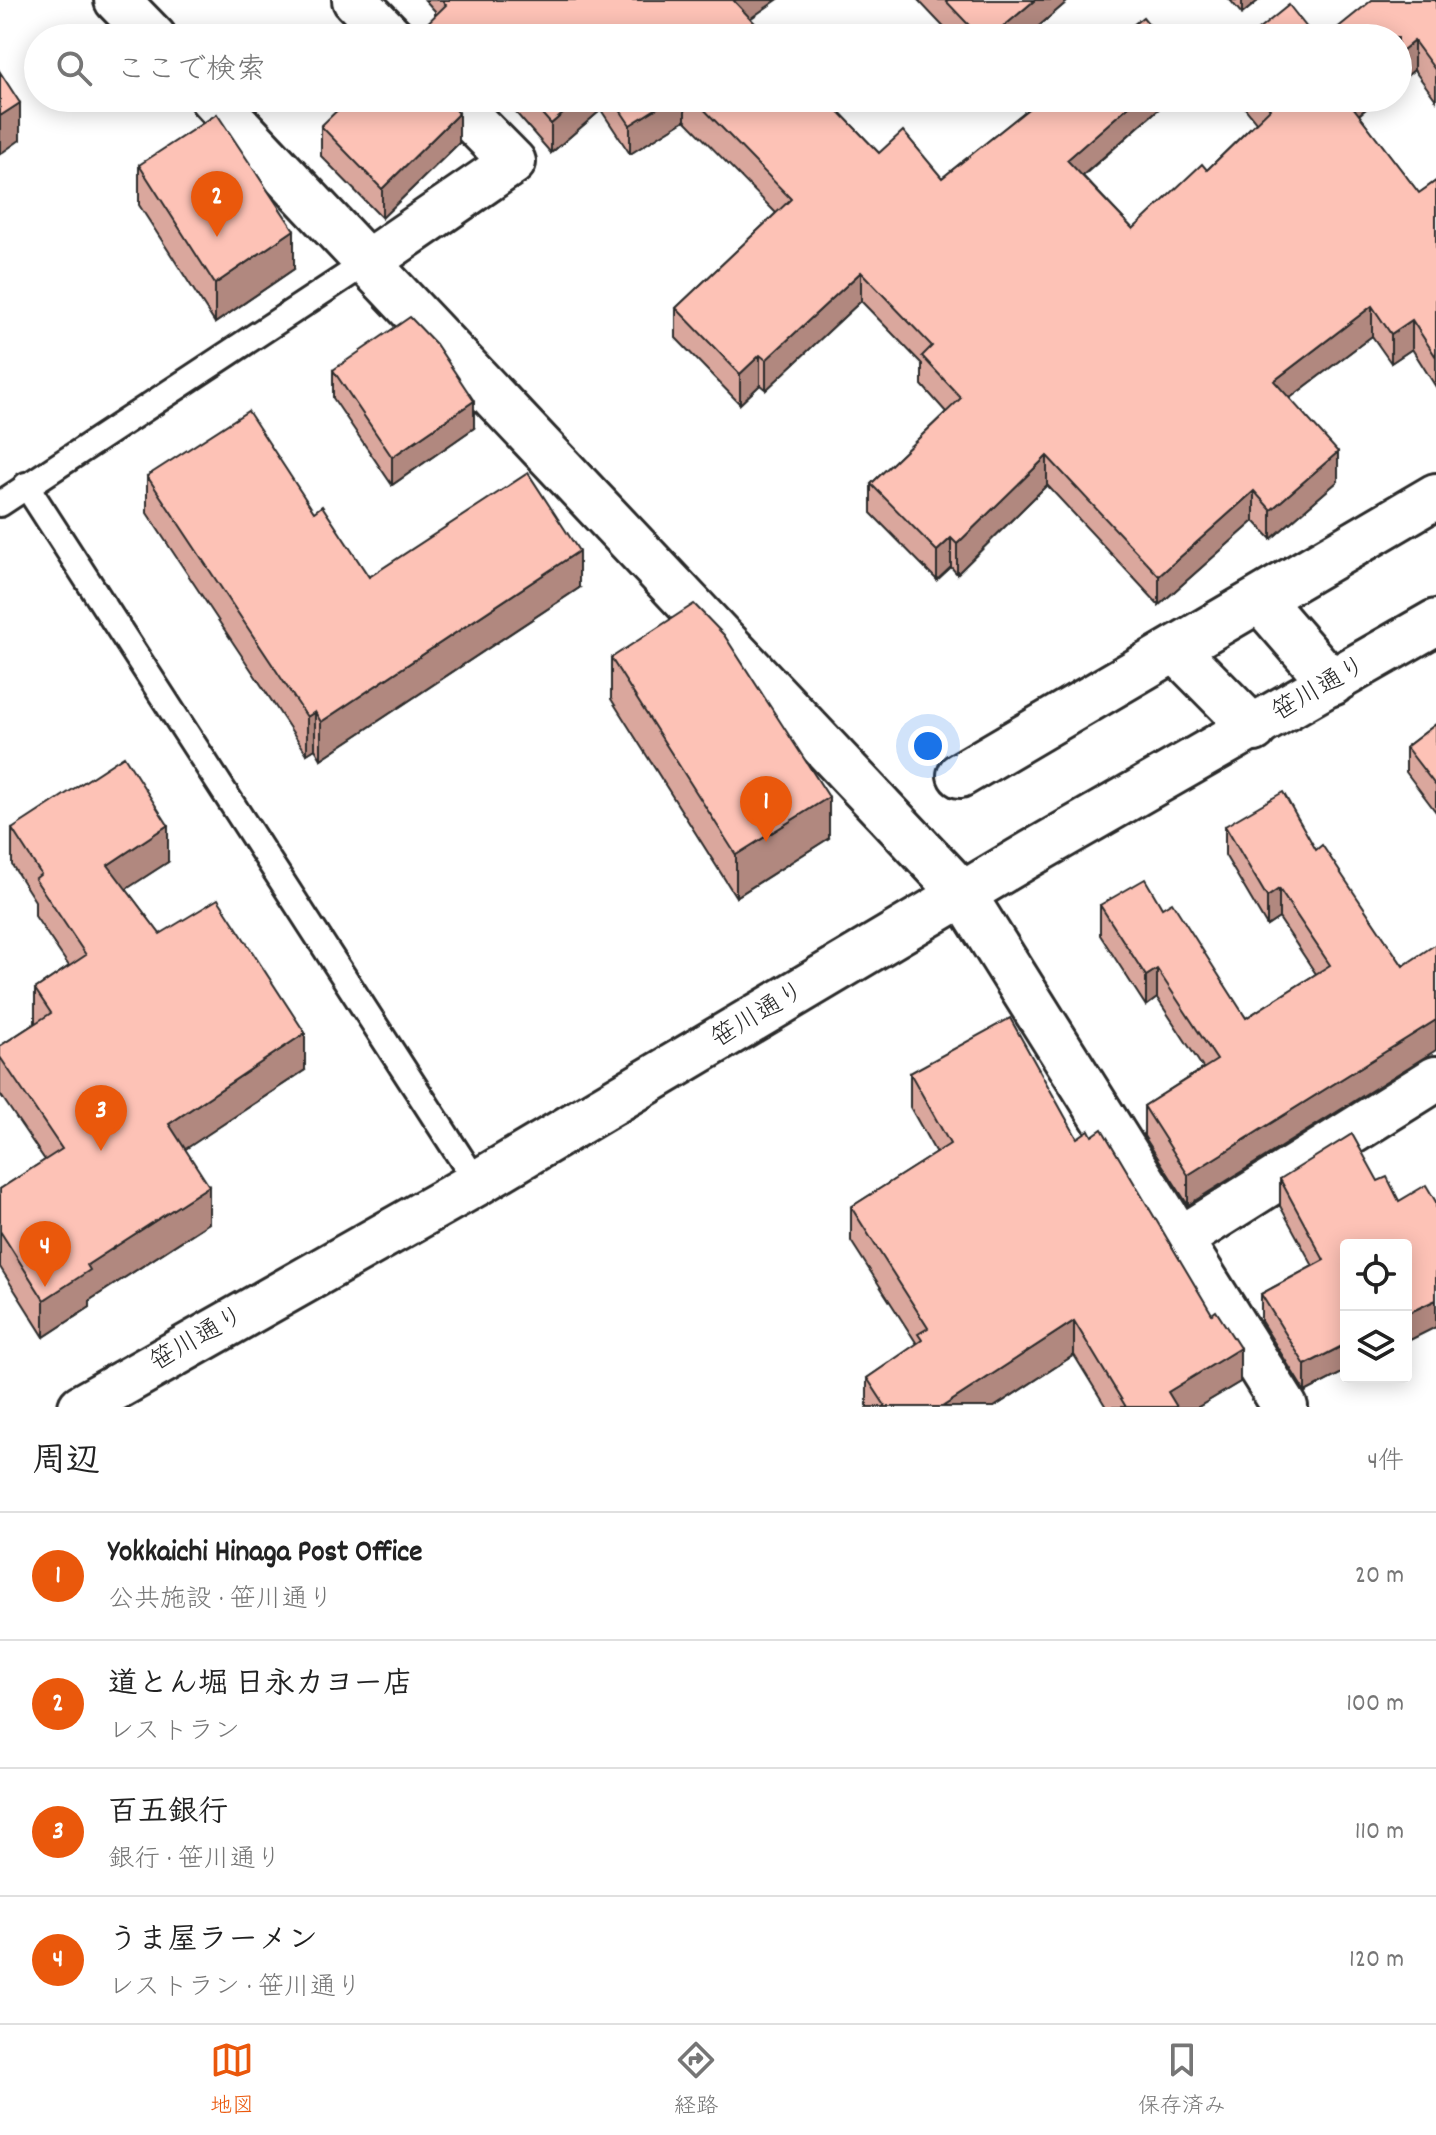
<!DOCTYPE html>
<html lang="ja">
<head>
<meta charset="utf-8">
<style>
	body { margin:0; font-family:Dekko,"Klee One",sans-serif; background:#f2f2f2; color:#222 }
	.controls { position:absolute; right:24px; bottom:24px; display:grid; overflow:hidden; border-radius:8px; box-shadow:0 4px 20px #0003 }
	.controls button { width:72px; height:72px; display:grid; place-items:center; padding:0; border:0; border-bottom:2px solid #e0e0e0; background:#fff; color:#222; font:40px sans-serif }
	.you { position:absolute; left:928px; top:746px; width:28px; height:28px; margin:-20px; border:6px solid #fff; border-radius:50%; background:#1a73e8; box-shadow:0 0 0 12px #1a73e833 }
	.badge { display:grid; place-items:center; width:52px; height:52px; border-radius:50%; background:#ea580c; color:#fff; font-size:26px; font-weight:700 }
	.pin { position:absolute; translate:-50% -66px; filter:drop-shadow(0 2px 4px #0008) }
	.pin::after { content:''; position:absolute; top:42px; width:28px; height:24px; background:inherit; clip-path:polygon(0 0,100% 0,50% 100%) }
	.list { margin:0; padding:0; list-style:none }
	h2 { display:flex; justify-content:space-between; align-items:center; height:104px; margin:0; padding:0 32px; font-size:34px }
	h2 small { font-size:26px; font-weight:400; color:#767676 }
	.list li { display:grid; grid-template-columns:52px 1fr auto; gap:24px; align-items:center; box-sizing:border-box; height:128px; padding:0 32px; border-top:2px solid #e0e0e0 }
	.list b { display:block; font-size:30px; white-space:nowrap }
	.list p { margin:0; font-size:26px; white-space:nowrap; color:#767676 }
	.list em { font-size:26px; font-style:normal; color:#767676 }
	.icon { flex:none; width:44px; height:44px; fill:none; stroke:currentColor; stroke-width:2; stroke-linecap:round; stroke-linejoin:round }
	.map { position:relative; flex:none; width:1436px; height:1407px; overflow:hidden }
	.search { position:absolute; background:#fff; box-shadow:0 4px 20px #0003; left:24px; right:24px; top:24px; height:88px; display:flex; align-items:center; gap:20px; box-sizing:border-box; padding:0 28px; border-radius:44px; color:#767676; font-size:30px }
	.sheet { height:616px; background:#fff }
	nav { display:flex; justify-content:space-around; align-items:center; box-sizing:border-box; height:112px; border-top:2px solid #e0e0e0; background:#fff; font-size:22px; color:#767676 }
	nav a { display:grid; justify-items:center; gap:4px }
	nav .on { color:#ea580c }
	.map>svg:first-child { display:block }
</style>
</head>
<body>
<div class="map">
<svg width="1436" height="1407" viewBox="0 0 1436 1407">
	<rect width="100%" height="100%" fill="#fff"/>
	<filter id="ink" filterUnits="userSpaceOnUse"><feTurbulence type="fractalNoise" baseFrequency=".0125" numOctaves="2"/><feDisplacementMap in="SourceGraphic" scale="16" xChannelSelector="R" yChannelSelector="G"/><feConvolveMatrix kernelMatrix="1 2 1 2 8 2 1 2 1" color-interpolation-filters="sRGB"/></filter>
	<g filter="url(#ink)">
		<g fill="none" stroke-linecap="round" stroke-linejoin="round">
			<defs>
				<g id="service">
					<polyline points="26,485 477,1183"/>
					<polyline points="0,504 369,261"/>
				</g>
				<g id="minor">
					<polyline points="117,0 154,38"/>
					<polyline points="355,0 392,38"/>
					<polyline points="212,98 963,894 1285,1407"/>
					<polyline points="369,261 513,162 450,98"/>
					<polyline points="1260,600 1332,683"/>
					<polyline points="1176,650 1254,729"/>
					<polyline points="960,775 1436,496"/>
					<polyline points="1179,1240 1436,1079"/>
				</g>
				<polyline id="tertiary" points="81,1407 477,1183 1032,853 1436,622"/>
			</defs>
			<use href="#service" stroke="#2b2b2b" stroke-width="30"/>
			<use href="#minor" stroke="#2b2b2b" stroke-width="50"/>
			<use href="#tertiary" stroke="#2b2b2b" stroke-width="50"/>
			<use href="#service" stroke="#fff" stroke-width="24"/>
			<use href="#minor" stroke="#fff" stroke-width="44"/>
			<use href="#tertiary" stroke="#fff" stroke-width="44"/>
		</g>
		<g fill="#daa79d" stroke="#2b2b2b" stroke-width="2">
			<polygon points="425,0 777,0 435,15 435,11"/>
			<polygon points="918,0 1069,0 1025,38 954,38"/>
			<polygon points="1230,0 1259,0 1242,14"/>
			<polygon points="1436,0 1436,100 1414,70 1398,83 1398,38"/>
			<polygon points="485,98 826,98 879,153 942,178 1042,98 1171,98 1083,176 1133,229 1207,170 1256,122 1237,98 1379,98 1359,115 1419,193 1436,181 1436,387 1412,349 1391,363 1372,336 1290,398 1338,481 1271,539 1254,521 1159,605 1047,485 957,574 951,567 937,580 871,513 871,484 946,412 922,385 922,364 861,301 766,390 760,385 740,404 676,338 676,308 776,213 685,120 630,154 601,110 551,153 504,99 495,108"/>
			<polygon points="321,126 459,143 382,218 321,156"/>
			<polygon points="139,165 294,269 215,323 139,205"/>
			<polygon points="333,370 474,428 392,485 333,398"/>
			<polygon points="147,476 314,512 369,577 579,588 321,759 315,749 307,754 147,513"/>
			<polygon points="611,658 829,838 736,897 611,699"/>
			<polygon points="1436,724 1436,812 1406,772 1406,747"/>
			<polygon points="1225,826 1316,850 1403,966 1188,1205 1144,1136 1144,1106 1203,1068 1157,998 1146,1006 1100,935 1100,905 1162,908 1246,1018 1316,974 1279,918 1267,926 1225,855"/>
			<polygon points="12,829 168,862 126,889 160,934 305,1070 185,1149 209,1223 90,1300 90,1307 44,1337 0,1267 0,1189 45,1160 0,1094 0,1046 35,1023 35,989 69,966 35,916 35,901 12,865"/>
			<polygon points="910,1073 1077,1138 1240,1382 1198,1407 1106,1407 1074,1355 994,1407 867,1407 867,1378 917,1344 851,1241 851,1207 936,1153 910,1107"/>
			<polygon points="1280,1179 1378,1181 1399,1201 1436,1202 1436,1327 1406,1342 1346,1245 1346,1371 1305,1392 1261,1321 1261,1294 1313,1266 1280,1206"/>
		</g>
		<g fill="#b1887f" stroke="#2b2b2b" stroke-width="2">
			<polygon points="735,0 777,0 734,30 734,1"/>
			<polygon points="1035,0 1069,0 1025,38 990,38"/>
			<polygon points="1242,0 1259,0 1242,14"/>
			<polygon points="1414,41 1414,70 1398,83 1398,54"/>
			<polygon points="495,98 504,98 495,108"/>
			<polygon points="581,98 601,98 601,110 551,153 551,124"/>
			<polygon points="673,98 685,98 685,120 630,154 630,125"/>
			<polygon points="1138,98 1171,98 1067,189 1067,160"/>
			<polygon points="1345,98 1379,98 1345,126"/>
			<polygon points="20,103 20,140 0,154 0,116"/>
			<polygon points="459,113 459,143 382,218 382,189"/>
			<polygon points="294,230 294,269 215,323 215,284"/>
			<polygon points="861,272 861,301 766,390 766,360"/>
			<polygon points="1372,306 1372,336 1274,410 1274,381"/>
			<polygon points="1412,320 1412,349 1391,363 1391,334"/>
			<polygon points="760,355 760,385 740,404 740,374"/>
			<polygon points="474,401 474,428 392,485 392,457"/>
			<polygon points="1338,452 1338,481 1271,539 1271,510"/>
			<polygon points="1047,456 1047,485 957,574 957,544"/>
			<polygon points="1254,491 1254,521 1159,605 1159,576"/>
			<polygon points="951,538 951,567 937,580 937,551"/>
			<polygon points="579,551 579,588 321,759 321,722"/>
			<polygon points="315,712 315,749 307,754 307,717"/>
			<polygon points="829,797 829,838 736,897 736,855"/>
			<polygon points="168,825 168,862 108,901 108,865"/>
			<polygon points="1279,889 1279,918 1267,926 1267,897"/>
			<polygon points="1157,969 1157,998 1146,1006 1146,976"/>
			<polygon points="1436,1020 1436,1050 1188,1205 1188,1175"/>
			<polygon points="305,1033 305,1070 169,1160 169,1124"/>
			<polygon points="209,1186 209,1223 90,1300 90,1307 44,1337 44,1300 87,1265"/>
			<polygon points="1436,1300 1436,1327 1406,1342 1406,1314"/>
			<polygon points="1074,1321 1074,1355 994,1407 942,1407"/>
			<polygon points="1346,1344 1346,1371 1305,1392 1305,1365"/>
			<polygon points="1240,1348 1240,1382 1198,1407 1168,1407 1168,1392"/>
		</g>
		<g fill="#fdc2b6" stroke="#2b2b2b" stroke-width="2">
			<polygon points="442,0 735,0 734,1 769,38 412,38 446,5"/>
			<polygon points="945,0 1035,0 990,38 981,38"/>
			<polygon points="1372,0 1436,0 1436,71 1414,41 1398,54 1398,38 1325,38"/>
			<polygon points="1289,5 1315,38 1248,38"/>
			<polygon points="1143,17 1160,38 1117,38"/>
			<polygon points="0,72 20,103 0,116"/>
			<polygon points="350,98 444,98 459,113 382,189 321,126"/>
			<polygon points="528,98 581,98 551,124"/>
			<polygon points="612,98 673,98 630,125"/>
			<polygon points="693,98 826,98 879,153 903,131 942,178 1042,98 1138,98 1067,160 1133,229 1202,164 1207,170 1270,109 1261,98 1346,98 1419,193 1436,181 1436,357 1412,320 1391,334 1372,306 1274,381 1338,452 1271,510 1254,491 1159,576 1047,456 957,544 951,538 937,551 871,484 961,398 922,356 932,346 861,272 766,360 760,355 740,374 676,308 791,199"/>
			<polygon points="217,114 294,230 215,284 139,165"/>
			<polygon points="410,317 436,344 474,401 392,457 333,370"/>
			<polygon points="248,411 314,512 322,506 369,577 528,473 579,551 321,722 315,712 307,717 147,476"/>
			<polygon points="694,604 724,635 829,797 736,855 611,658"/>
			<polygon points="1436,724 1436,786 1406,747"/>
			<polygon points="124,756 168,825 108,865 160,934 218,899 305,1033 169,1124 209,1186 87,1265 90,1270 44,1300 0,1231 0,1189 62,1149 0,1057 0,1046 51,1013 35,989 86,955 35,879 41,874 12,829"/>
			<polygon points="1283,792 1316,850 1322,845 1403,966 1436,944 1436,1020 1188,1175 1144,1106 1217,1060 1157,969 1146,976 1100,905 1145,879 1162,908 1172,902 1246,1018 1330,965 1279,889 1267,897 1225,826"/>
			<polygon points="1010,1018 1077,1138 1089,1130 1092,1136 1102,1129 1212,1314 1216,1311 1240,1348 1168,1392 1177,1407 1126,1407 1074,1321 942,1407 886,1407 867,1378 922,1340 918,1334 928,1328 851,1207 950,1144 910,1073"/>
			<polygon points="1352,1134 1378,1181 1387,1177 1399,1201 1426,1185 1436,1202 1436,1300 1406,1314 1406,1245 1346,1245 1346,1344 1305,1365 1261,1294 1324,1260 1280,1179"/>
		</g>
	</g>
	<g text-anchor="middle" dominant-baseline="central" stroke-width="6" stroke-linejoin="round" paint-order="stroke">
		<g font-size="26" fill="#2b2b2b" stroke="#fff">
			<text transform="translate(1320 690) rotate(-30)">笹川通り</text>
			<text transform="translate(759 1016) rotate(-31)">笹川通り</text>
			<text transform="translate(198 1340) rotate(-30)">笹川通り</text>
		</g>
	</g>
</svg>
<div class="controls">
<button><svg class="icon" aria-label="locate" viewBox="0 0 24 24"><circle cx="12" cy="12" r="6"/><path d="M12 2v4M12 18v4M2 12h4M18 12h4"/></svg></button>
<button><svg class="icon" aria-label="layers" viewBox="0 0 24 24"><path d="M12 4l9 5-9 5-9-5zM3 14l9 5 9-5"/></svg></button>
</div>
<div class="you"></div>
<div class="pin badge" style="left:766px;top:842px">1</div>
<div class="pin badge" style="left:217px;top:237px">2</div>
<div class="pin badge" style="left:101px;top:1151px">3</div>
<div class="pin badge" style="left:45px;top:1287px">4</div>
<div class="search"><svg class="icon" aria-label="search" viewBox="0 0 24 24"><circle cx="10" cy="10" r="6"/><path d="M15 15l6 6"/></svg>ここで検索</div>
</div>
<section class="sheet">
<h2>周辺<small>4件</small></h2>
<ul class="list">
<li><span class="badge">1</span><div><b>Yokkaichi Hinaga Post Office</b><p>公共施設 · 笹川通り</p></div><em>20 m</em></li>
<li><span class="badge">2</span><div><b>道とん堀 日永カヨー店</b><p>レストラン</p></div><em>100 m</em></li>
<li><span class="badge">3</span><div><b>百五銀行</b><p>銀行 · 笹川通り</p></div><em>110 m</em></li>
<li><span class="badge">4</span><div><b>うま屋ラーメン</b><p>レストラン · 笹川通り</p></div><em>120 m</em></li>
</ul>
</section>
<nav>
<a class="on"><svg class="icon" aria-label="map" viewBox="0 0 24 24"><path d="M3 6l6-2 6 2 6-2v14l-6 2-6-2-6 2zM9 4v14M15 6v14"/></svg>地図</a>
<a><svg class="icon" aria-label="directions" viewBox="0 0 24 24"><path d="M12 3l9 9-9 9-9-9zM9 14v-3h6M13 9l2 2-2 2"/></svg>経路</a>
<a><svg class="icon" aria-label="saved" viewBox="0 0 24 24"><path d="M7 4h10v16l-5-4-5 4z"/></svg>保存済み</a>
</nav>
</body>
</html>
